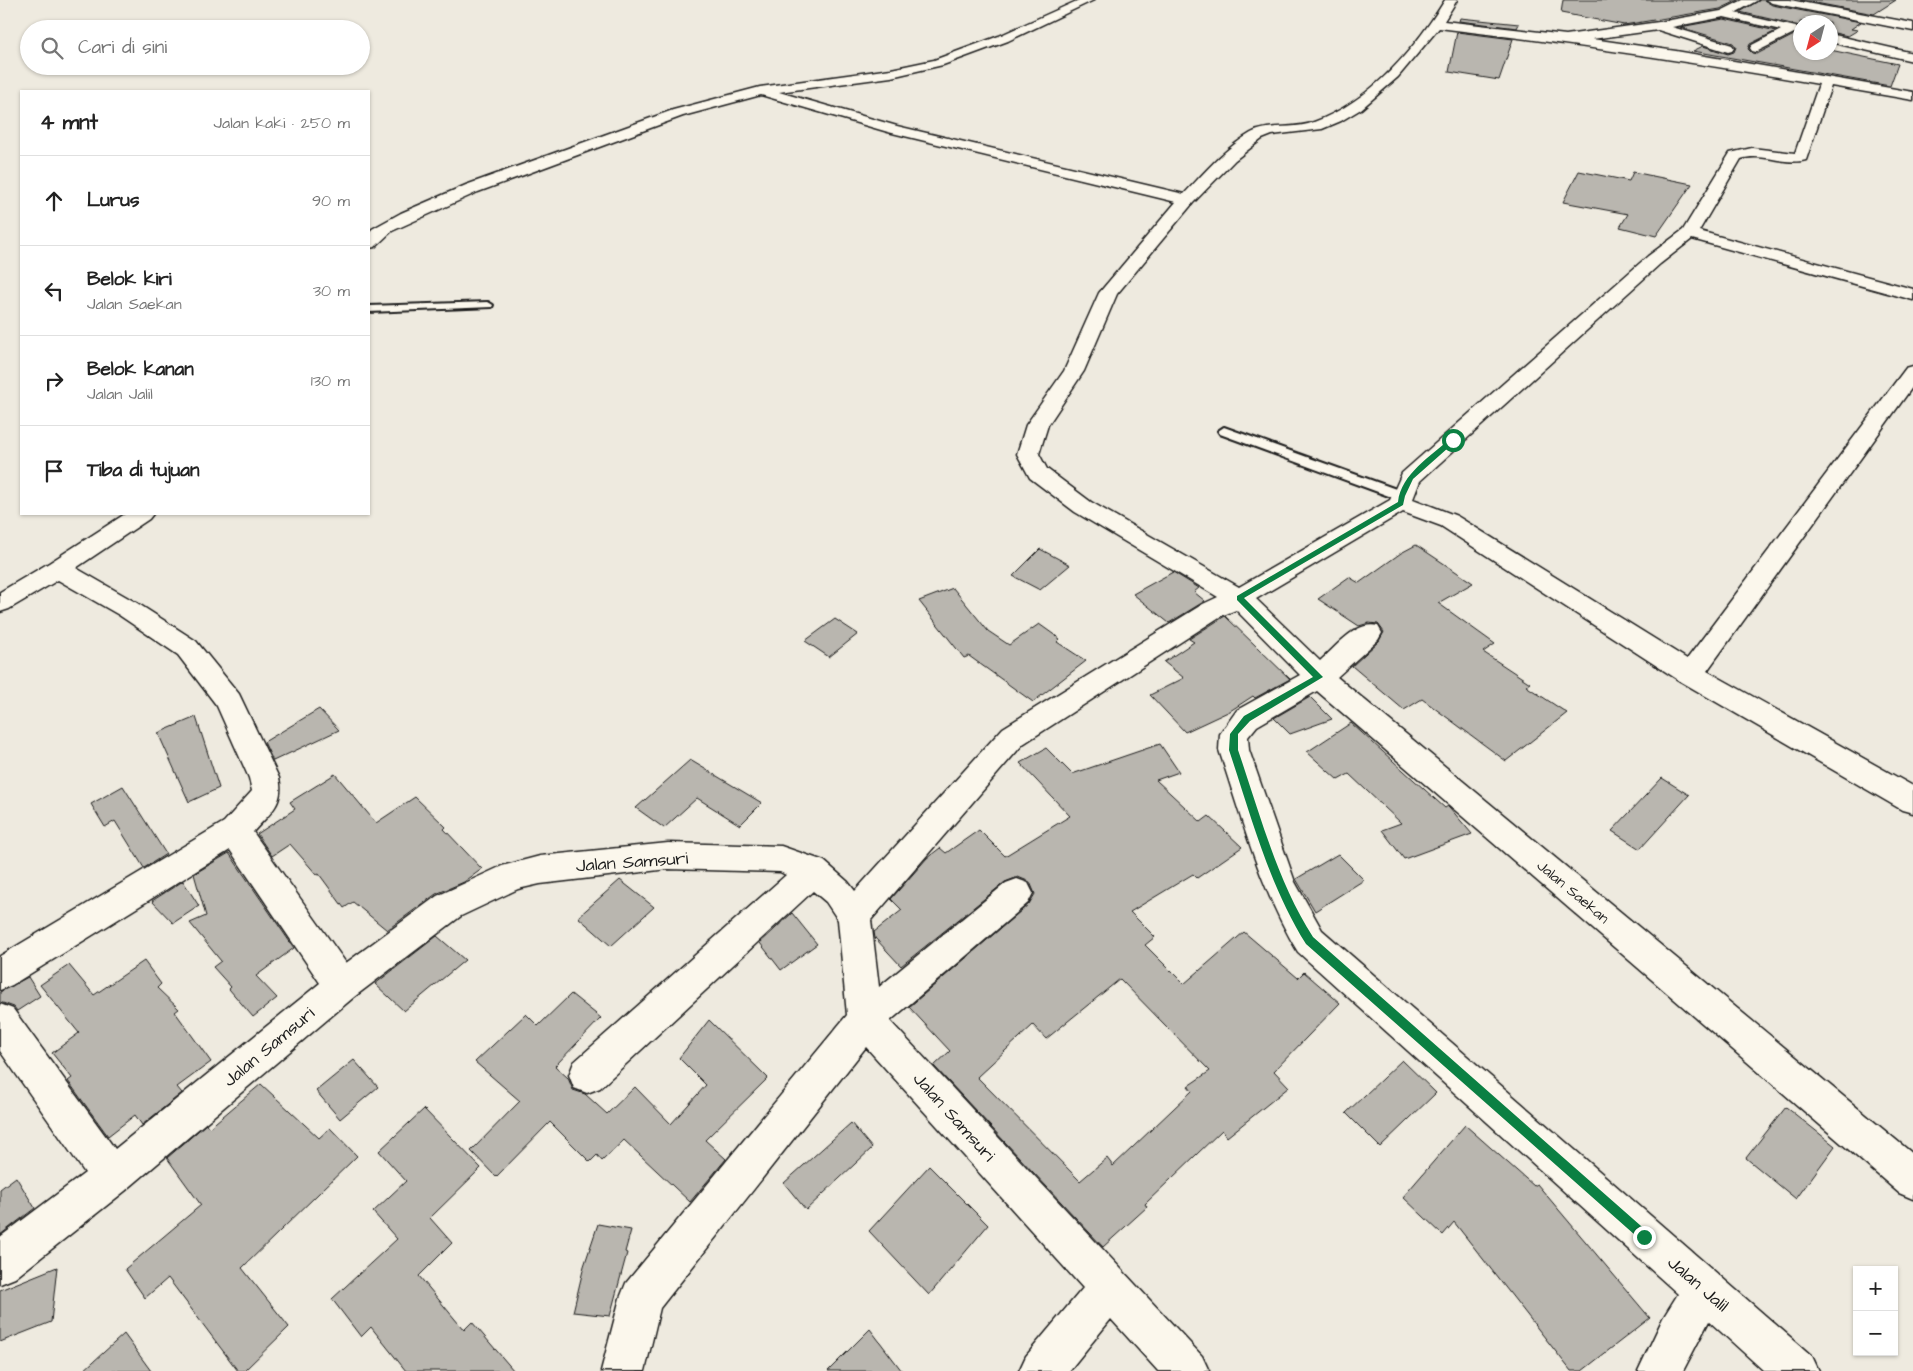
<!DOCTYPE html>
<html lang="id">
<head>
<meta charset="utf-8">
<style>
	body { margin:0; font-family:"Architects Daughter",sans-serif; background:#f6f6f6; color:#222 }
	.controls { position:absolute; right:15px; bottom:15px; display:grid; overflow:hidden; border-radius:0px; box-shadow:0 1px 4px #0004 }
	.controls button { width:45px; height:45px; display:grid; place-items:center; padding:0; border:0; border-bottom:1px solid #e0e0e0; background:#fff; color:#222; font:25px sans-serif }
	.compass { position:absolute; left:1793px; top:15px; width:45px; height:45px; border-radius:50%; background:#fff; box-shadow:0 1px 4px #0004; rotate:216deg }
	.stop { position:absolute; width:15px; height:15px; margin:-11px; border:4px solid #0b8043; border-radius:50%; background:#fff }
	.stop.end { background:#0b8043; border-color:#fff; box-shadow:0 1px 5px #0008 }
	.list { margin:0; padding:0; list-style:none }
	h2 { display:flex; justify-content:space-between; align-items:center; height:65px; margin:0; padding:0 20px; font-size:21px }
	h2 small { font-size:16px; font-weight:400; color:#767676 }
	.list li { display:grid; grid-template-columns:32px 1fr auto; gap:15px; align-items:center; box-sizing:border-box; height:90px; padding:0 20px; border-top:1px solid #e0e0e0 }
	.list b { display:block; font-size:19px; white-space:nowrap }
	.list p { margin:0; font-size:16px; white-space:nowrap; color:#767676 }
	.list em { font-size:16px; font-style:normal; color:#767676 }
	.icon { flex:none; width:28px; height:28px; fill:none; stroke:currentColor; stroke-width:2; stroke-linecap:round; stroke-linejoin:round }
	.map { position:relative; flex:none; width:1913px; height:1371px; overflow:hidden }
	.search { position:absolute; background:#fff; box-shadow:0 1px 4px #0004; left:20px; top:20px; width:350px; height:55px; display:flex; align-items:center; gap:12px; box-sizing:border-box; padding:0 18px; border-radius:28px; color:#767676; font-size:19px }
	.panel { position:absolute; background:#fff; box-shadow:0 1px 4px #0004; left:20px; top:90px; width:350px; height:425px; border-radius:0px }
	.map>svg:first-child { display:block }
</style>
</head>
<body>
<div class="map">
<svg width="1913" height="1371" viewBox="0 0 1913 1371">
	<rect width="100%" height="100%" fill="#eeeadf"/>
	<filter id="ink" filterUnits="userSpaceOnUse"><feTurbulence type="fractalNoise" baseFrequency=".02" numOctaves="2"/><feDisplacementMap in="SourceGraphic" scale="10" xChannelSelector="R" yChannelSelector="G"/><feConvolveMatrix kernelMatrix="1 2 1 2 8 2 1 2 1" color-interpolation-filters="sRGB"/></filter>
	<g filter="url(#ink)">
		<g fill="#b9b6af" stroke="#1c1c1c" fill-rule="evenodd">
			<polygon points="1563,0 1739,0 1720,9 1624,25 1561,13"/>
			<polygon points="1760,0 1764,0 1772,5 1861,22 1851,29 1858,30 1848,36 1830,32 1830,22 1800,22 1800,26 1740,12"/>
			<polygon points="1800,0 1896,0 1874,14"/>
			<polygon points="1460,18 1519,24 1517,28 1459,21"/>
			<polygon points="1724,19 1776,31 1750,44 1748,49 1752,53 1757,54 1794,35 1800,36 1800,52 1830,52 1830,50 1898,64 1890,86 1693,51 1703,46 1728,54 1734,52 1736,47 1733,43 1680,27"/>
			<polygon points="1457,32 1513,39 1499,80 1449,72"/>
			<polygon points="1579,171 1629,181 1633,172 1692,184 1656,236 1620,227 1628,214 1563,202"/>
			<polygon points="1416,545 1473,583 1438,603 1495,644 1483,652 1530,683 1526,686 1567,713 1506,761 1422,699 1404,710 1352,666 1379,641 1384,632 1378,624 1369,623 1359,626 1318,599 1349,577 1359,583 1401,553"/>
			<polygon points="1040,549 1070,565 1040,590 1013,576"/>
			<polygon points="1173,572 1199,588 1194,592 1205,601 1169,623 1133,594"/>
			<polygon points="953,588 988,631 1009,645 1039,624 1060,639 1057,642 1086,661 1033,702 969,656 964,658 919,601"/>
			<polygon points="1225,616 1290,679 1255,698 1253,696 1230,711 1185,732 1150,695 1184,678 1164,662 1194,642 1189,639"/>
			<polygon points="835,619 858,634 829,657 805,641"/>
			<polygon points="1310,697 1332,719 1290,734 1274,718"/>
			<polygon points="319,709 339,730 273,761 264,742"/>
			<polygon points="196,717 219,788 189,802 158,733"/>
			<polygon points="1351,723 1445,808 1448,806 1450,808 1472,834 1404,859 1382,830 1401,823 1349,774 1338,780 1307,752"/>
			<path d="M 1160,744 L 1179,772 L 1156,780 L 1201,822 L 1209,816 L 1242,847 L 1197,878 L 1193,874 L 1130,912 L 1155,937 L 1145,945 L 1184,984 L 1244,932 L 1298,978 L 1304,972 L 1340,1003 L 1274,1071 L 1289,1087 L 1227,1137 L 1222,1130 L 1145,1204 L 1147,1207 L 1103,1247 L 934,1066 L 950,1051 L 909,1007 L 1029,904 L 1035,894 L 1030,882 L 1018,877 L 1005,882 L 901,966 L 875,938 L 874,932 L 902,910 L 891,899 L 927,858 L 940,848 L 946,853 L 979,830 L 1005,856 L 1070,816 L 1020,763 L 1046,748 L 1072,774 ZM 1120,979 L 1210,1071 L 1188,1086 L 1192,1091 L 1113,1166 L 1107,1158 L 1080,1181 L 977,1077 L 1033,1025 L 1046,1039 Z"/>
			<polygon points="690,760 762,803 740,825 697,798 664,828 636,808"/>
			<polygon points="335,774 376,823 415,797 446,827 444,829 482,869 464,882 436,894 387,930 353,902 344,908 319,874 317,875 290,844 272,856 257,834 295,809 290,802"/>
			<polygon points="1662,778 1689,795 1640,849 1612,831"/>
			<polygon points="123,786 166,854 144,868 115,821 105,827 91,804"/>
			<polygon points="229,853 294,948 256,976 277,998 253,1017 229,989 231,987 213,967 221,961 190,923 206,916 194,874"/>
			<polygon points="1338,854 1364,880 1315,911 1296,879"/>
			<polygon points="620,880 654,907 611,946 578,917"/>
			<polygon points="183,881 199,906 173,923 152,901"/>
			<polygon points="792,913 817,944 781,970 760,943"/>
			<polygon points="437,936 465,960 404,1011 375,984"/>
			<polygon points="144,961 161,984 157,988 179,1009 175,1012 211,1062 177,1087 182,1093 142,1125 135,1115 108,1136 68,1081 72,1078 52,1053 79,1033 40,985 69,965 94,995"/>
			<polygon points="28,977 40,996 17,1011 14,1007 0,1002 0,992"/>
			<polygon points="571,994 601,1018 555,1066 568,1078 573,1090 585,1094 607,1114 635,1087 671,1124 706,1085 679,1058 709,1020 768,1078 705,1140 726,1159 690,1202 624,1140 602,1161 597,1155 590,1162 550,1122 496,1177 471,1151 520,1101 475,1062 526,1014 538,1026"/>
			<polygon points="354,1060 378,1087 340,1119 316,1091"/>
			<polygon points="1402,1060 1436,1093 1380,1147 1346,1113"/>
			<polygon points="261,1084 319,1138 330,1128 357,1156 242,1268 289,1327 244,1371 238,1371 168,1278 145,1298 125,1269 201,1205 167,1158 206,1124 209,1128"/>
			<polygon points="1786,1107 1835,1146 1796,1199 1746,1158"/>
			<polygon points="424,1109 481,1168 430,1218 452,1243 419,1276 464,1330 472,1322 514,1371 406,1371 371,1327 361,1337 332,1299 397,1239 373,1212 406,1181 379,1151"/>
			<polygon points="851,1123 872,1148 806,1210 784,1183"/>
			<polygon points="1465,1125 1534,1186 1537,1184 1650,1318 1582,1371 1571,1371 1454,1222 1443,1235 1403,1197"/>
			<polygon points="929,1166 988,1225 929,1295 869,1231"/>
			<polygon points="16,1177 35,1208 0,1235 0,1189"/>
			<polygon points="598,1224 631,1230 625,1252 627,1253 610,1316 573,1312 584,1266"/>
			<polygon points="57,1267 51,1322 0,1342 0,1290"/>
			<polygon points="870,1329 902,1371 828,1371"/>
			<polygon points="124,1334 151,1371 83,1371"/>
		</g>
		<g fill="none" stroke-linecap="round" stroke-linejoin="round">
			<defs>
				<g id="service">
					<polygon points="488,302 493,305 492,307 369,312 369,306"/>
					<polygon points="1224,427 1407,493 1409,496 1407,499 1397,499 1220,434 1218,431"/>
				</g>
				<g id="minor">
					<path d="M 1079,0 L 1094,0 L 1008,41 L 943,65 L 891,77 L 779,92 L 897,126 L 1184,194 C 1204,173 1225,148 1251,133 C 1271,123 1294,130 1314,122 C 1371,101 1414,50 1445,0 L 1457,0 L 1444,21 L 1566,35 L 1659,22 L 1721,11 L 1743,0 L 1758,0 L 1735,13 L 1800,28 L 1800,34 L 1794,33 L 1756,52 L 1752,51 L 1750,48 L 1752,45 L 1781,30 L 1724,17 L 1672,27 L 1732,45 L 1734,48 L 1732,51 L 1728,52 L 1658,30 L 1592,39 L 1676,51 L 1913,92 L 1913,100 L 1831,86 L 1806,160 C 1784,166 1762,152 1741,159 L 1699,231 L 1913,289 L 1913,300 L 1692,239 L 1660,264 L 1420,481 L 1413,499 L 1457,516 L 1687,659 L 1906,368 L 1913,366 L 1913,386 L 1707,671 L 1913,786 L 1913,813 L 1902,810 L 1680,681 L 1441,526 L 1403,512 L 1256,599 L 1320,661 C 1336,647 1356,620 1378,626 L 1382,633 L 1378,640 L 1337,677 L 1913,1154 L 1913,1199 L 1899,1193 L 1317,691 L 1257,726 L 1248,737 L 1249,750 L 1295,882 L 1322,930 L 1812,1356 L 1819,1371 L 1764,1371 L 1709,1321 L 1683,1371 L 1638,1371 L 1663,1318 L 1678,1294 L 1298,952 C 1260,889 1242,819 1219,750 L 1220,734 L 1237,710 L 1300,675 L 1236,610 L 1221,616 L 1023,744 L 871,920 L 879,987 L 1006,883 L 1017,879 L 1028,883 L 1033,893 L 1028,903 L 890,1021 L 1202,1356 L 1209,1371 L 1158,1371 L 1111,1319 L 1069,1371 L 1019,1371 L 1026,1356 L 1083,1288 L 866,1047 L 660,1308 L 645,1371 L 601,1371 L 620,1298 L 626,1283 L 847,1015 L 838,920 L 826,902 L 813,891 L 600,1088 L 587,1093 L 574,1088 L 569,1075 L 574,1062 L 786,875 L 780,872 L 668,869 L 540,884 L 518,889 L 461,916 L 354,997 L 125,1191 L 15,1278 L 0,1284 L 0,1237 L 85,1173 L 0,1051 L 0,1004 L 13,1009 L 115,1149 L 320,983 L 230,850 L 12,985 L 0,990 L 0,956 L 224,822 L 252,791 L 249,778 L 217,706 L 178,655 L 119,615 L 58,580 L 9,609 L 0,612 L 0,592 L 49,563 L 125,514 L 153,514 L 149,519 L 76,568 L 137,603 L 196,641 L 239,694 L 279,778 C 285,804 269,814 253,832 L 346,963 L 437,896 L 502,866 L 540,856 L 668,843 L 781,846 L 824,861 L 848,882 L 855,891 L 1003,728 L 1203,604 L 1218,597 L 1075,512 L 1030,478 L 1017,454 L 1026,425 L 1064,371 L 1099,293 L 1176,202 L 888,132 L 761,95 L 683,116 L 478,192 L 392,231 L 375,247 L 369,248 L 369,233 L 372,229 L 401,213 L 466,185 L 673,110 L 760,87 L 891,69 L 934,60 L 999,36 ZM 1439,28 C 1566,43 1692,62 1819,84 L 1795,153 L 1752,148 L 1730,153 L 1683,230 L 1648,256 L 1402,473 L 1390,500 L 1239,587 L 1091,502 L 1047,469 L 1039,454 L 1048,425 L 1084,371 L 1117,294 L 1193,203 L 1235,160 L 1262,139 L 1272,135 L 1322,129 L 1341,121 L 1361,109 L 1398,77 Z"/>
					<polygon points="1766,0 1790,0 1913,23 1913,31 1772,3"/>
					<polygon points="1830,34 1913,53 1913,61 1830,42"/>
				</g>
			</defs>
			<use href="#service" stroke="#1c1c1c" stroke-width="4"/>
			<use href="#minor" stroke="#1c1c1c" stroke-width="3"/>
			<use href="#service" fill="#fbf7ec" fill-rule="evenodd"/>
			<use href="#minor" fill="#fbf7ec" fill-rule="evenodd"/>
		</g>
	</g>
	<path fill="#0b8043" d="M 1451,438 L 1457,440 L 1413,479 L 1405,496 L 1403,505 L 1244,598 L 1323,677 L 1250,721 L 1238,734 L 1238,750 C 1260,814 1277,881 1313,937 L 1649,1233 L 1650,1237 L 1649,1241 L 1644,1243 L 1306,944 C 1269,885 1251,816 1229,750 L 1230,734 L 1244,716 L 1313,677 L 1237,600 L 1237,596 L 1398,502 C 1401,474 1431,456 1451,438 Z"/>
	<g text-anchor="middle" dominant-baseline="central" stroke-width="5" stroke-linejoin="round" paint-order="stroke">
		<g font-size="15" fill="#1c1c1c" stroke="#fbf7ec">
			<text transform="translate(1573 892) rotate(40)">Jalan Saekan</text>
		</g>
		<g font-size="18" fill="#1c1c1c" stroke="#fbf7ec">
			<text transform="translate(632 862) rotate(-4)">Jalan Samsuri</text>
			<text transform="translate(269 1047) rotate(-40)">Jalan Samsuri</text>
			<text transform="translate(954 1117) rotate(48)">Jalan Samsuri</text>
			<text transform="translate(1698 1284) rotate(41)">Jalan Jalil</text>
		</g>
	</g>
</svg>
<div class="controls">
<button>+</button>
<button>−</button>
</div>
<svg class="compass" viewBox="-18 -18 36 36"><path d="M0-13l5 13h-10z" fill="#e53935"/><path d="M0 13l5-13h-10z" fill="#767676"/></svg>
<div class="stop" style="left:1453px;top:440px"></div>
<div class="stop end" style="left:1644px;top:1237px"></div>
<div class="search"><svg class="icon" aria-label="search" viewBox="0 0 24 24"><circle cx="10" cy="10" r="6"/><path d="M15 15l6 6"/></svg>Cari di sini</div>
<section class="panel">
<h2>4 mnt<small>Jalan kaki · 250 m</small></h2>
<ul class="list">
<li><svg class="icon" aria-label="ahead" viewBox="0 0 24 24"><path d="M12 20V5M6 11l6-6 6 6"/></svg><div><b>Lurus</b></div><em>90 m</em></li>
<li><svg class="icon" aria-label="left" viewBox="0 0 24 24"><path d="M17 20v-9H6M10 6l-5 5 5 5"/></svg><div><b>Belok kiri</b><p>Jalan Saekan</p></div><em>30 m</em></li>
<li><svg class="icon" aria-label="right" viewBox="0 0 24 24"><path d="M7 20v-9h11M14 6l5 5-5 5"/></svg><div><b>Belok kanan</b><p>Jalan Jalil</p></div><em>130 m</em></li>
<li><svg class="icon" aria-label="arrive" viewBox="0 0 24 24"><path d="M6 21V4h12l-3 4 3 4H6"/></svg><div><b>Tiba di tujuan</b></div></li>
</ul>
</section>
</div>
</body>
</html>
